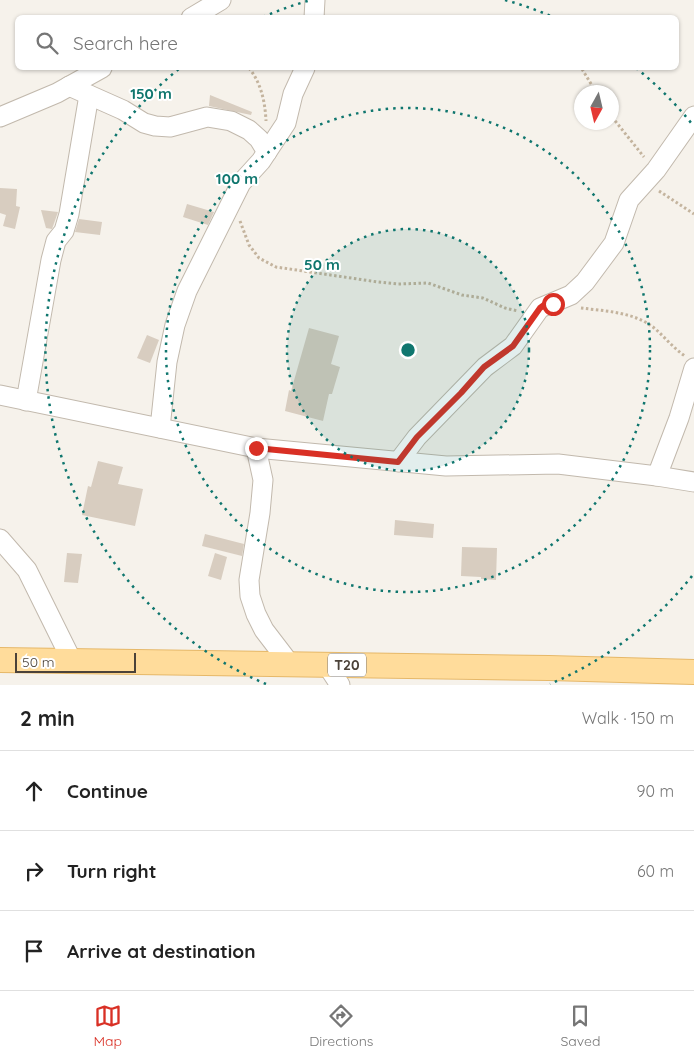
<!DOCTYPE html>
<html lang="en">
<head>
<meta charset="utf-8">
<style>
	body { margin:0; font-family:Quicksand,sans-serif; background:#f2f2f2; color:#222 }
	.compass { position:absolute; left:574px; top:85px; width:45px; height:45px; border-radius:50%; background:#fff; box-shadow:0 1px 4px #0004; rotate:188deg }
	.scale { position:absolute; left:15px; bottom:12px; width:121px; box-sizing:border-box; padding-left:5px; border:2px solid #4b4239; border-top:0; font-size:14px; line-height:18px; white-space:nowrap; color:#4b4239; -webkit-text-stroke:4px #fff; paint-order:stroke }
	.stop { position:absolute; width:15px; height:15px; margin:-11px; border:4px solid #d93025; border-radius:50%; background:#fff }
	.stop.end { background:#d93025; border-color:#fff; box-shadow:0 1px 5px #0008 }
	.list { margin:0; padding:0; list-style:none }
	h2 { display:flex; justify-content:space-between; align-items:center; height:65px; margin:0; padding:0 20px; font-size:21px }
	h2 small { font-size:16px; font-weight:400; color:#767676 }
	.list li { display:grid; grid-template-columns:32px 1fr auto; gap:15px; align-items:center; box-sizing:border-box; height:80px; padding:0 20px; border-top:1px solid #e0e0e0 }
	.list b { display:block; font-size:19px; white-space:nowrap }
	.list em { font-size:16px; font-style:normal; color:#767676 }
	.icon { flex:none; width:28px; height:28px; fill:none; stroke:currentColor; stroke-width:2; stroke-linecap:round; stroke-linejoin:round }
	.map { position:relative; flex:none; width:694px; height:685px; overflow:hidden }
	.search { position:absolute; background:#fff; box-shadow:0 1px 4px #0004; left:15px; right:15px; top:15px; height:55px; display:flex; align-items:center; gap:12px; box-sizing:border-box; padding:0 18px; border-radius:8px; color:#767676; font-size:19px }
	.sheet { height:305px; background:#fff }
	nav { display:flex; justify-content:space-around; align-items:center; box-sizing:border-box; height:70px; border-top:1px solid #e0e0e0; background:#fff; font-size:14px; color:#767676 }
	nav a { display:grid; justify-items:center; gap:2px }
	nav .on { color:#d93025 }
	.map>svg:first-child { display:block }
</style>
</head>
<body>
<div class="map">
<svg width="694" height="685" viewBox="0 0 694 685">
	<rect width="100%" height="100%" fill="#f6f2eb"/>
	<g fill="#d8cdc0">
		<polygon points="210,95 252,112 251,115 209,106"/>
		<polygon points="0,188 17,189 16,206 20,207 15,229 3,226 6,215 0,213"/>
		<polygon points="187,204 214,212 208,225 183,217"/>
		<polygon points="41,210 58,212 52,229 46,228"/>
		<polygon points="79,219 102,222 100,235 75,232"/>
		<polygon points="309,328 339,336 331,364 340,367 332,394 329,394 323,421 285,411 289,390 291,391"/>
		<polygon points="147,335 159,340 150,363 137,358"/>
		<polygon points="98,461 123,467 118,484 143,489 135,526 82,515 88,486 91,487"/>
		<polygon points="395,520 434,524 433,538 394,535"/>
		<polygon points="205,534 244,544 242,556 202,546"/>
		<polygon points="462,547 497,548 496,580 481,579 481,577 461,576"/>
		<polygon points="67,553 82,554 78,583 64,582"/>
		<polygon points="215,553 227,557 221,580 208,576"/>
	</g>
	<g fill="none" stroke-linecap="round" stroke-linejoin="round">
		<defs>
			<g id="minor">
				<polyline points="191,18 221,0"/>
				<polyline points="314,18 315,0"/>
				<polyline points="69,86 123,110 144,123 155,126 170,127 207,117 231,121 249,130 259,139 267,152"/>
				<polyline points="0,117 57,93 102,68"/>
				<polyline points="0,395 256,448 446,466 558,464 657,476 694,482"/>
				<polyline points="26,401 51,260 56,241 64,231 69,214 89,95"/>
				<polyline points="160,428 167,362 175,325 187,291 241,183 261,161 286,123 293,94 305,68"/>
				<polyline points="256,448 263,480 260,513 249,580 250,596 256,614 264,630 290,664"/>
				<polyline points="398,462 417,437 485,367 513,346 540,308 571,295 585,282 614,243 629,200 656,170 694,116"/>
				<polyline points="657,476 679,418 694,368"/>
				<polyline points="0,539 27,570 72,661"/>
				<polyline points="327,665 340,685"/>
			</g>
			<polyline id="major" points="0,660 549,668 694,672"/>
		</defs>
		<use href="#minor" stroke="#c2b9ad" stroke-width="21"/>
		<use href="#major" stroke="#e6b869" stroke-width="26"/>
		<g stroke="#c4b49e" stroke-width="3" stroke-dasharray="2.5 2.5" stroke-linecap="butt">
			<path d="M 249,68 C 261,83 265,101 266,121"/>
			<polyline points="582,69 596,92"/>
			<polyline points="612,117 644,157"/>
			<polyline points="659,191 694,214"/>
			<polyline points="240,221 249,245 259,258 276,267 378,282 398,284 428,283 462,295 483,298 505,308 518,311"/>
			<path d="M 581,308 C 605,311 633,312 653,327 C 664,336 673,348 685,356"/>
		</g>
		<use href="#minor" stroke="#fff" stroke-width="19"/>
		<use href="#major" stroke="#ffdc9b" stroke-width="24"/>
	</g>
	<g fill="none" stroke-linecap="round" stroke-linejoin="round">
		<polyline stroke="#d93025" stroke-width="6" points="256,448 398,462 417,437 461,393 484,367 513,346 540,308 544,305 553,304"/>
	</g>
	<circle cx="408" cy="350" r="121" fill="#0f766e" fill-opacity=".12"/>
	<g fill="none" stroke="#0f766e" stroke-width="2.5" stroke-dasharray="2.5 5">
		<circle cx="408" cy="350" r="121"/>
		<circle cx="408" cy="350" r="242"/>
		<path d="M692 576A363 363 0 0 1 550 684M266 684A363 363 0 0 1 180 68M263 17A363 363 0 0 1 311 0M505 0A363 363 0 0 1 553 17M636 68A363 363 0 0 1 692 124"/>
	</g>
	<g text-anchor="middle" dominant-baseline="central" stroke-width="4" stroke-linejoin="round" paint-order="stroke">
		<rect fill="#fff" stroke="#817b74" stroke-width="1" x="328" y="653.5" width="38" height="23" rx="4"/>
		<g font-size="14" font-weight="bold" fill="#4b4239">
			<text x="347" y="665">T20</text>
		</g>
	</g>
	<circle cx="408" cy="350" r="8" fill="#0f766e" stroke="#fff" stroke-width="2.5"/>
	<g font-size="15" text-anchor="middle" font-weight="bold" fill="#0f766e" stroke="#fff" stroke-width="4" stroke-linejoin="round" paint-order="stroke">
		<text x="151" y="99">150 m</text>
		<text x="237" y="184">100 m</text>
		<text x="322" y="270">50 m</text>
	</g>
</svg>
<svg class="compass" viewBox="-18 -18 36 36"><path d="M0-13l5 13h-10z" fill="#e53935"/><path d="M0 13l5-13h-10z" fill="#767676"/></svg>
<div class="scale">50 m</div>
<div class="stop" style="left:553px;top:304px"></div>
<div class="stop end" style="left:256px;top:448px"></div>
<div class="search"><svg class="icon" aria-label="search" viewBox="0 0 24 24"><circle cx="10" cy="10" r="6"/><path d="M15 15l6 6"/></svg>Search here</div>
</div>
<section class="sheet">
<h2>2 min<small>Walk · 150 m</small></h2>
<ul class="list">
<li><svg class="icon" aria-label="ahead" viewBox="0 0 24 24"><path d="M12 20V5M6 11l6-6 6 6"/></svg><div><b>Continue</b></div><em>90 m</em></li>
<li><svg class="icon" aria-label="right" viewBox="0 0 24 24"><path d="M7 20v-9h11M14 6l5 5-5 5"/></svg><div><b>Turn right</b></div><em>60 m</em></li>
<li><svg class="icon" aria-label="arrive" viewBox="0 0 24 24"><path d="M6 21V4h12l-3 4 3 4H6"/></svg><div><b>Arrive at destination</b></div></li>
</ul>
</section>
<nav>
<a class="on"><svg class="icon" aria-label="map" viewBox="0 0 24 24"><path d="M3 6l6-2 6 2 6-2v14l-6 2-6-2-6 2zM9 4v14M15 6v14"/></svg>Map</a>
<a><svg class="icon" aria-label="directions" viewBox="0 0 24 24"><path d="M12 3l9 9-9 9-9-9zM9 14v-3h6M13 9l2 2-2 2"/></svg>Directions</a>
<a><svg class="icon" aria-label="saved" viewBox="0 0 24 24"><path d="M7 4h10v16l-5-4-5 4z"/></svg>Saved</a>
</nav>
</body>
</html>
